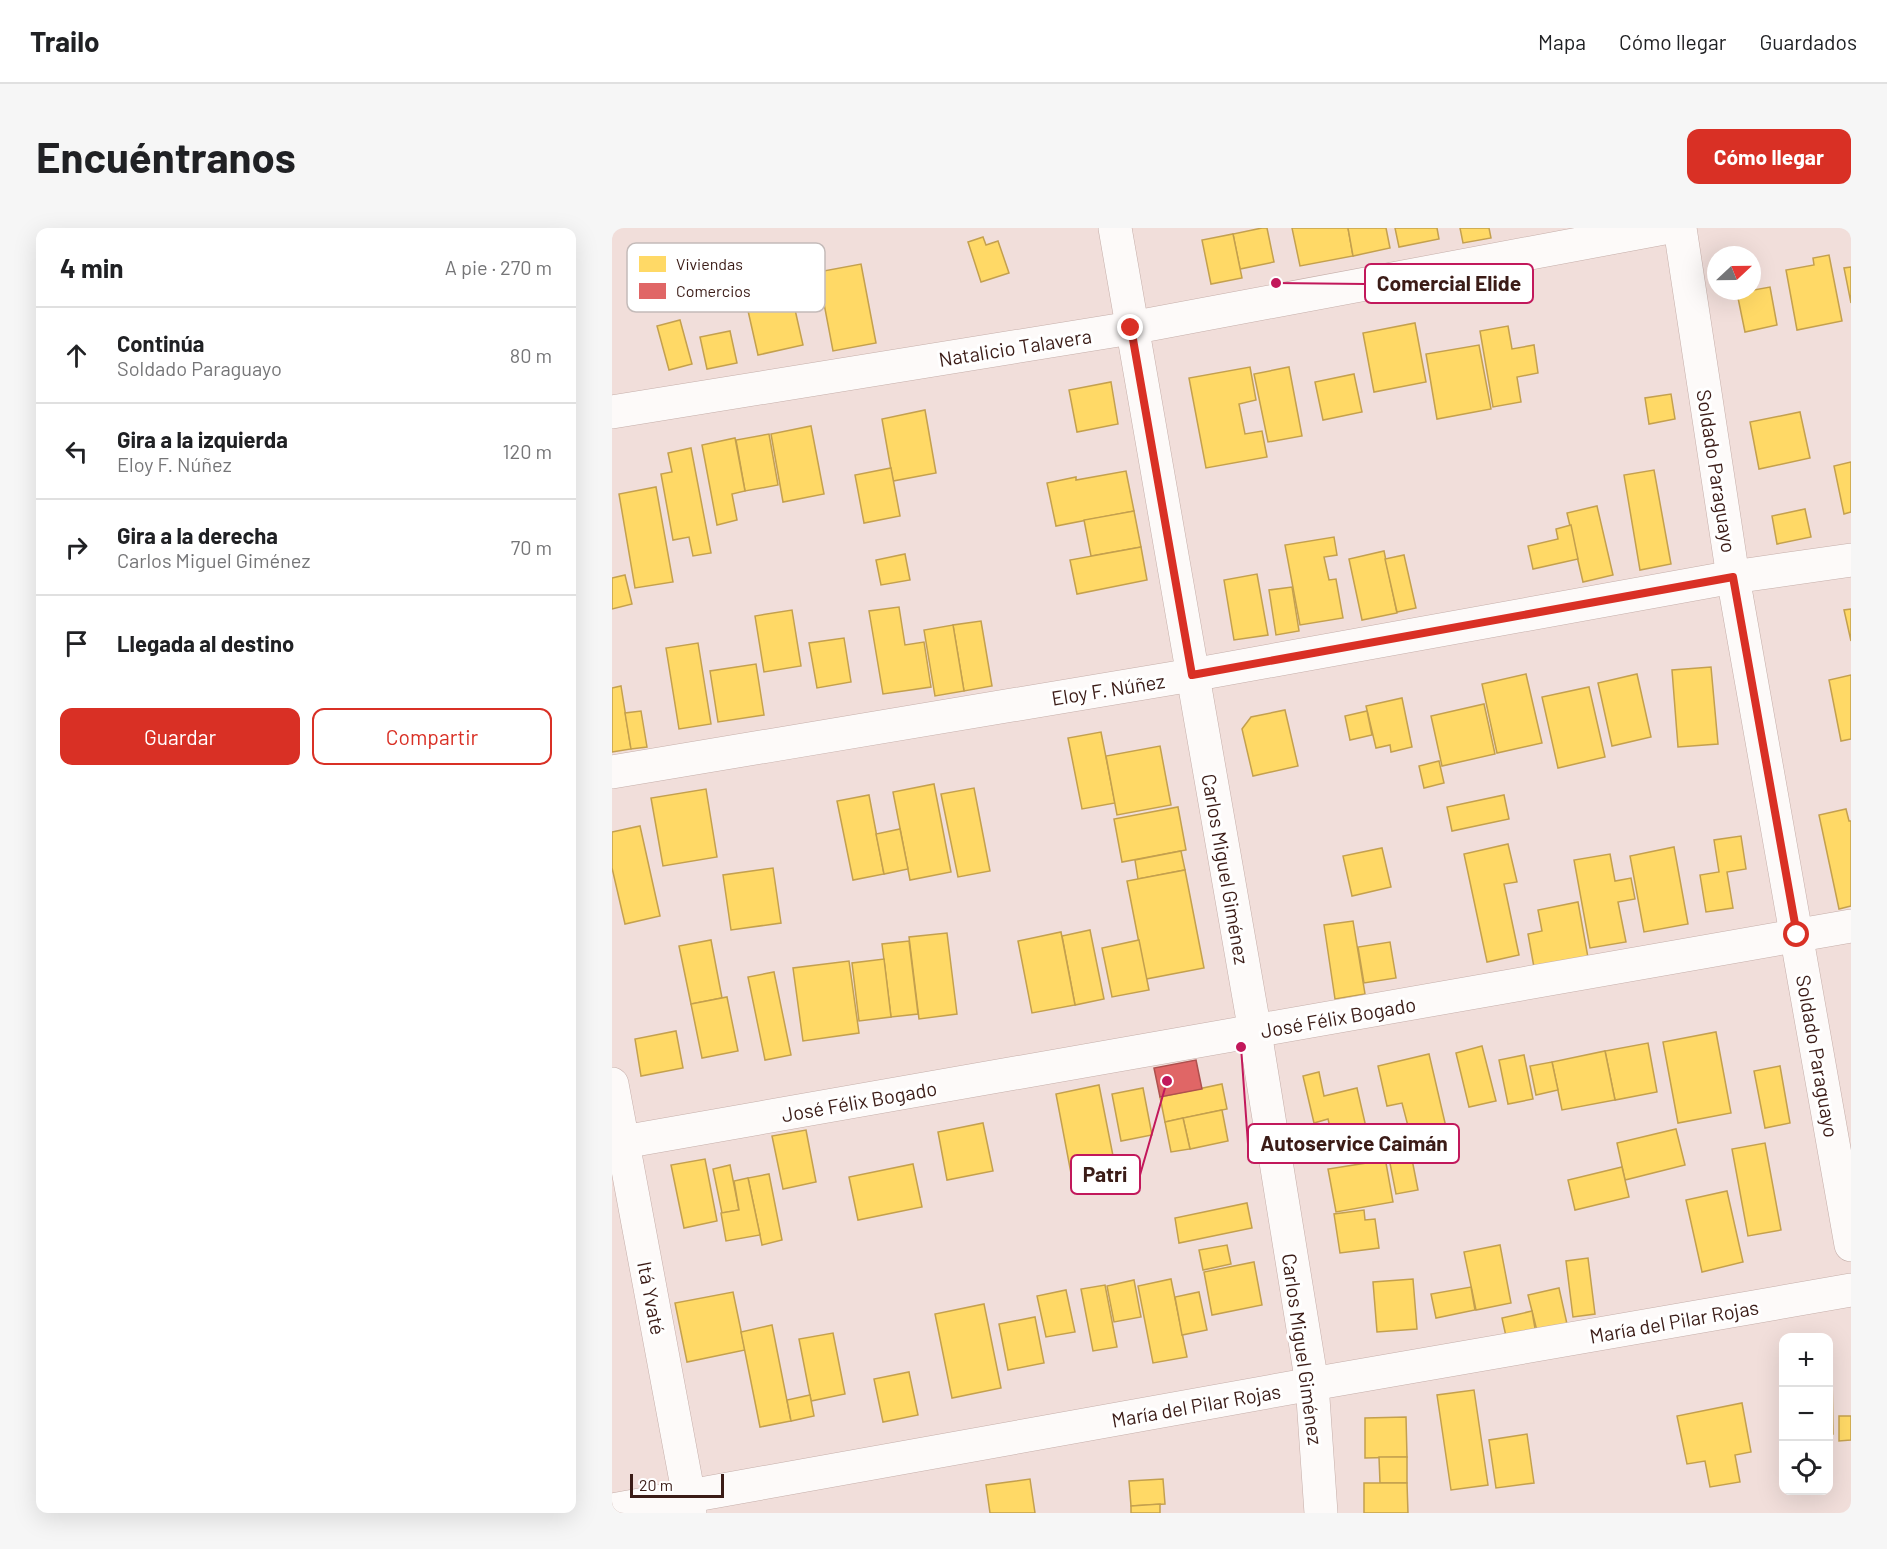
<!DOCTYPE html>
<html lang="es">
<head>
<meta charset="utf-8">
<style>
	body { margin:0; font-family:Barlow,sans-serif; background:#f6f6f6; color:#202124 }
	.controls { position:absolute; right:18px; bottom:18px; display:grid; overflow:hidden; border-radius:12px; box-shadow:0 6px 24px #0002 }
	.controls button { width:54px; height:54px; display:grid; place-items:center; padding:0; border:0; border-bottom:2px solid #e0e0e0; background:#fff; color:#202124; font:30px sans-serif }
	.compass { position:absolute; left:1095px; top:18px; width:54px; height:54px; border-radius:50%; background:#fff; box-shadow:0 6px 24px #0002; rotate:68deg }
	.scale { position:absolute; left:18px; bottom:15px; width:94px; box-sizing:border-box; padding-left:6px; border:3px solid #3b1c17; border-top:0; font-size:16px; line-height:21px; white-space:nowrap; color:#3b1c17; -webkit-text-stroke:4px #fff; paint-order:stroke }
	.stop { position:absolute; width:18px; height:18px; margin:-14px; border:4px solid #d93025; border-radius:50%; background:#fff }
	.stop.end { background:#d93025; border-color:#fff; box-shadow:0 2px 6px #0008 }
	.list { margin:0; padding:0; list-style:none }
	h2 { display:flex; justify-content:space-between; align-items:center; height:78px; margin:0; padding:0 24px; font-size:26px }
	h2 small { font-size:20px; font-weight:400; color:#757577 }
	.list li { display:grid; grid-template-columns:39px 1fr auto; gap:18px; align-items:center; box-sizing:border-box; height:96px; padding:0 24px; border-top:2px solid #e0e0e0 }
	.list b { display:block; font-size:22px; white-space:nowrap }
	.list p { margin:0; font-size:20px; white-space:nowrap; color:#757577 }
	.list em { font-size:20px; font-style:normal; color:#757577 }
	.actions { display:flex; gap:12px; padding:18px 24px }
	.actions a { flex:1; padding:14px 0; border:2px solid #d93025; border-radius:12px; text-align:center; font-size:21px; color:#d93025 }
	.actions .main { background:#d93025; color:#fff }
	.icon { flex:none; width:33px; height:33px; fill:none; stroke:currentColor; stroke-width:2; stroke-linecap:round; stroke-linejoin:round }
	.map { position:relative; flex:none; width:1239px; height:1285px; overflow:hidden; border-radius:12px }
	header { display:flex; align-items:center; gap:36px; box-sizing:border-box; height:84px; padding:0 30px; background:#fff; border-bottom:2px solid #e0e0e0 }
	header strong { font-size:28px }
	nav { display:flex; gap:33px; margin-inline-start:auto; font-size:21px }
	.intro { display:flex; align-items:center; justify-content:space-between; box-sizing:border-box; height:144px; padding:0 36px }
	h1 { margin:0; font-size:42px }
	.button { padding:15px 27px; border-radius:12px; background:#d93025; color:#fff; font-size:21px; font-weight:700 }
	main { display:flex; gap:36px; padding:0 36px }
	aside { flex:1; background:#fff; border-radius:12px; box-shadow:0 6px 24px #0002 }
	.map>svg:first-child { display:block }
</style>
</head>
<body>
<header>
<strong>Trailo</strong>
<nav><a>Mapa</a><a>Cómo llegar</a><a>Guardados</a></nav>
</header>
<div class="intro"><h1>Encuéntranos</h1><a class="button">Cómo llegar</a></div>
<main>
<aside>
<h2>4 min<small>A pie · 270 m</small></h2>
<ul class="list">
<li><svg class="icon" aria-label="ahead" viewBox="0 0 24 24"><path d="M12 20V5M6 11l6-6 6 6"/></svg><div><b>Continúa</b><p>Soldado Paraguayo</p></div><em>80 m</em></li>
<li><svg class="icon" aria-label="left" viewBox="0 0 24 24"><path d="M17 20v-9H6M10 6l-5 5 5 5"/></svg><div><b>Gira a la izquierda</b><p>Eloy F. Núñez</p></div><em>120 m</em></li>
<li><svg class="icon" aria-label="right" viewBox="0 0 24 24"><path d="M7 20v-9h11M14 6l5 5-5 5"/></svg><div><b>Gira a la derecha</b><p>Carlos Miguel Giménez</p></div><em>70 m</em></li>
<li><svg class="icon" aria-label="arrive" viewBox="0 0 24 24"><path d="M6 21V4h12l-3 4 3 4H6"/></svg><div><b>Llegada al destino</b></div></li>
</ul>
<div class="actions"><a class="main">Guardar</a><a>Compartir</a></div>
</aside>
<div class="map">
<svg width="1239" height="1285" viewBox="0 0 1239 1285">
	<rect width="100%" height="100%" fill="#f1deda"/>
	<g fill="#ffd966" stroke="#c4a04e" stroke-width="1.5">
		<polygon points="650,0 655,0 662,34 628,41 621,6"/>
		<polygon points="680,0 736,0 741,28 688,38"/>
		<polygon points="736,0 774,0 778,20 741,28"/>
		<polygon points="783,0 825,0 827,11 787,19"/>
		<polygon points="848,0 877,0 879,10 851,15"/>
		<polygon points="621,6 630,50 599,56 590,12"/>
		<polygon points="371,9 374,17 386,13 397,45 369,54 356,14"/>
		<polygon points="1217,27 1230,93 1185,102 1174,42 1202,37 1201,30"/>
		<polygon points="249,36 264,115 221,123 206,44"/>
		<polygon points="1239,39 1239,75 1232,40"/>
		<polygon points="177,55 191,117 146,127 132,65"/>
		<polygon points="1158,59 1165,97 1133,104 1125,65"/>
		<polygon points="68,92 80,136 57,142 45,98"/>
		<polygon points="803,95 814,154 762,164 751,105"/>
		<polygon points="896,98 900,121 922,117 926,145 905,149 909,174 881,179 868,103"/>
		<polygon points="118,103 125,135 95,141 88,109"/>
		<polygon points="867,117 879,181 825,191 814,126"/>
		<polygon points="638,139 644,172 627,176 633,206 650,203 655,229 594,240 577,150"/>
		<polygon points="677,139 690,208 656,214 642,146"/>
		<polygon points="742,146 750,184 711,192 703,154"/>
		<polygon points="499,154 506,196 465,204 457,162"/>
		<polygon points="1059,166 1063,191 1037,196 1033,170"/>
		<polygon points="313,182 324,245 281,253 270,191"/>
		<polygon points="1188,184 1198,230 1147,241 1138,194"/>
		<polygon points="199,198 212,266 171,274 159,206"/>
		<polygon points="157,206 166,257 133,263 124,212"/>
		<polygon points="123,210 133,263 120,266 125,292 105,297 90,217"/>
		<polygon points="79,220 99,325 81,328 77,309 61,312 49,246 60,244 56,225"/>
		<polygon points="1239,234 1239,284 1232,286 1222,238"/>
		<polygon points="279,240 288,288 252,295 243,247"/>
		<polygon points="1042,242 1059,336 1028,342 1012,247"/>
		<polygon points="514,243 522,283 444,298 435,255 464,249 464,252"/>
		<polygon points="44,259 61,354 23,360 7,266"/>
		<polygon points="985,278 1001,347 971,354 955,285"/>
		<polygon points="1193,281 1199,309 1165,316 1160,288"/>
		<polygon points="522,283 529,319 479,328 472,292"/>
		<polygon points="959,297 966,331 921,341 916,318 946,311 944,301"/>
		<polygon points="722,309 725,327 712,329 717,352 724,351 731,390 688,397 673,317"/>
		<polygon points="529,319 535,352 465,366 458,332"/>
		<polygon points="772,323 785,385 750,392 737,331"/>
		<polygon points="293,326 298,352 269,357 264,332"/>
		<polygon points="792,327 804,380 785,384 773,331"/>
		<polygon points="645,346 656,407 622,412 612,352"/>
		<polygon points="13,347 20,376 0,381 0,350"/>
		<polygon points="680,359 687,403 664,407 657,362"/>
		<polygon points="287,379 293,417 312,414 319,459 271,466 257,383"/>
		<polygon points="1239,381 1239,413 1232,382"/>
		<polygon points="180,382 189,438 152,444 143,388"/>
		<polygon points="369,393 380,458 352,463 341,397"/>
		<polygon points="341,397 352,463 323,468 312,402"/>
		<polygon points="232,410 239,454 205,460 197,415"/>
		<polygon points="86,415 99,496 67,501 54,420"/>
		<polygon points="144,436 152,487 106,494 98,443"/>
		<polygon points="1099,439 1106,516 1066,519 1060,442"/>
		<polygon points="914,446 930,515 885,525 870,456"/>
		<polygon points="1025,446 1039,509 1000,518 986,455"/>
		<polygon points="1239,447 1239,511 1229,513 1217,452"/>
		<polygon points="9,458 19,521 0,524 0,460"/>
		<polygon points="977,459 993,529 946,540 930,469"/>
		<polygon points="790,470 800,519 779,524 778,517 764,520 754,478"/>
		<polygon points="872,476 883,526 830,538 819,488"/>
		<polygon points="673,482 686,538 641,548 630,501 639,489"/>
		<polygon points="29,483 35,519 19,521 13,485"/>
		<polygon points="755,483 760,507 738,512 733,488"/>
		<polygon points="489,504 503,575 470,581 456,510"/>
		<polygon points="548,518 559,577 505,587 494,528"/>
		<polygon points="827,533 832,555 812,560 807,538"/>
		<polygon points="322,556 339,644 298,652 281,564"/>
		<polygon points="362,560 378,643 346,649 329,566"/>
		<polygon points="94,561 105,629 51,638 39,570"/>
		<polygon points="257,567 272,646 241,652 225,573"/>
		<polygon points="892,567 897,591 840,603 835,579"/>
		<polygon points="566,579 574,622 510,634 502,591"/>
		<polygon points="1234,581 1237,593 1239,593 1239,678 1227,681 1207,587"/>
		<polygon points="28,598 48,688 13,696 0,640 0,604"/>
		<polygon points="288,601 296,641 272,646 264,606"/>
		<polygon points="1129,608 1134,641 1115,644 1121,680 1094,684 1088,647 1107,644 1102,612"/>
		<polygon points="896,616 905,654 892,656 907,727 875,734 852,626"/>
		<polygon points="1062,619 1076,696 1032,704 1018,628"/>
		<polygon points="770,620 779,659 740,668 731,628"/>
		<polygon points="569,623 573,642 526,651 523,632"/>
		<polygon points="998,626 1003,653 1019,650 1023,671 1006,674 1014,714 978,720 962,632"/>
		<polygon points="161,640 169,695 119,702 111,647"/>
		<polygon points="573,642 592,740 534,751 515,653"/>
		<polygon points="966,674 977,735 923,745 916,706 930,703 926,682"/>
		<polygon points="741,693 753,766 723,771 712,697"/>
		<polygon points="478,702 492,771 463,777 450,708"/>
		<polygon points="449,704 463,777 420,785 406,713"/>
		<polygon points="335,705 345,786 307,791 297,709"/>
		<polygon points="99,712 110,770 79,776 67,718"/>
		<polygon points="527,712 537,762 500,769 490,720"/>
		<polygon points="297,713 306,786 279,789 270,716"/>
		<polygon points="778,714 784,750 752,755 746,719"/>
		<polygon points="272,731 279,789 247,793 240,735"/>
		<polygon points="237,733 247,805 191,813 181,740"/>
		<polygon points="162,744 179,827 153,832 136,749"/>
		<polygon points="115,769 126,823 90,830 79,776"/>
		<polygon points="64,803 71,840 29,848 23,811"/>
		<polygon points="1104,804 1119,885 1066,895 1051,814"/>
		<polygon points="1036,815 1045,864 1003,872 993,823"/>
		<polygon points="870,818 884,873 857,879 844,825"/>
		<polygon points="993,823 1003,872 950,882 940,834"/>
		<polygon points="817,826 837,912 802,921 790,875 775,878 766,838"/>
		<polygon points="912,827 921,871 896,876 887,832"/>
		<polygon points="940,834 946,862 924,867 918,838"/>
		<polygon points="1168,838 1178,895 1153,900 1142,843"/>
		<polygon points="707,844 712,868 745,860 756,908 722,916 716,891 702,895 691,848"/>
		<polygon points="610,856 615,881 553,894 548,869"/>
		<polygon points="487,857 505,948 461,956 444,866"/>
		<polygon points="531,860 540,907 509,913 500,866"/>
		<polygon points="610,882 616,913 578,921 571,890"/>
		<polygon points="571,890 578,921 559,924 553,894"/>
		<polygon points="371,895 381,943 335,952 326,904"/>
		<polygon points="1064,901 1073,937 1013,952 1005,915"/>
		<polygon points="194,902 204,954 171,961 160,908"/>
		<polygon points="1153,915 1169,1002 1136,1008 1120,921"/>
		<polygon points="797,916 806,962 784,966 775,920"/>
		<polygon points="772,924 781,974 724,984 716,941 754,935 753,927"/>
		<polygon points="93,931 105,993 72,1000 59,937"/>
		<polygon points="301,936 310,979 246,992 237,949"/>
		<polygon points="118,937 127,982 110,985 101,941"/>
		<polygon points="1010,939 1017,969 963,982 956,952"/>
		<polygon points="157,946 170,1012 150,1017 136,950"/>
		<polygon points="136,950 148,1007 114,1013 109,985 127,982 122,953"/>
		<polygon points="1115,963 1131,1034 1090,1044 1074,972"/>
		<polygon points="635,975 640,1000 567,1015 563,990"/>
		<polygon points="752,982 753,992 763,991 767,1020 728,1025 722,986"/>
		<polygon points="615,1017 619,1036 591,1042 587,1022"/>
		<polygon points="888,1017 899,1075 864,1082 852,1024"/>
		<polygon points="976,1030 983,1086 961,1089 954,1033"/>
		<polygon points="642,1034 650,1077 600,1087 592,1044"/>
		<polygon points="559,1051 575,1129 541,1135 526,1058"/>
		<polygon points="801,1051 805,1101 765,1104 761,1054"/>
		<polygon points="522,1052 529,1089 502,1094 495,1058"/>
		<polygon points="493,1057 505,1119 481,1123 469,1061"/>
		<polygon points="859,1059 863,1082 824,1090 819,1066"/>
		<polygon points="947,1060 955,1096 925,1103 916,1067"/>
		<polygon points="454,1062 463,1104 434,1109 425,1068"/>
		<polygon points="121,1064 133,1122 75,1134 63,1075"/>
		<polygon points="587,1064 595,1102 570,1107 563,1069"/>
		<polygon points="372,1076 389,1160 340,1170 323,1086"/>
		<polygon points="920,1083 924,1106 895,1113 890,1090"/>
		<polygon points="423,1089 432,1135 396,1142 387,1096"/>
		<polygon points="160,1097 179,1193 148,1199 129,1104"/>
		<polygon points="221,1105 233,1166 199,1173 187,1111"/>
		<polygon points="297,1144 306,1187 271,1194 262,1151"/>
		<polygon points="1216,1144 1220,1144 1221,1206 1216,1206"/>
		<polygon points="862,1162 876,1257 839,1262 825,1167"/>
		<polygon points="198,1167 202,1188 179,1193 175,1172"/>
		<polygon points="1130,1175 1139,1224 1123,1227 1128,1254 1098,1259 1093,1233 1075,1236 1065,1188"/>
		<polygon points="1227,1188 1239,1188 1239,1212 1227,1213"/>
		<polygon points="794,1189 795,1229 753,1230 753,1190"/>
		<polygon points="915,1206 922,1255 884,1260 877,1212"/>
		<polygon points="767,1229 795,1229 795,1255 768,1255"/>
		<polygon points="418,1251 423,1285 378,1285 374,1257"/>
		<polygon points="551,1251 553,1276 519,1278 517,1253"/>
		<polygon points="752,1255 795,1255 796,1285 752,1285"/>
		<polygon points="548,1276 548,1285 519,1285 519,1278"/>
	</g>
	<polygon fill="#e06666" stroke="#ae504e" stroke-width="1.5" points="584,832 590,861 548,869 542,840"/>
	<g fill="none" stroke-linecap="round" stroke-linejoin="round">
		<defs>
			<g id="minor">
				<polyline points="503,0 643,804 700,1156 709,1285"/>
				<polyline points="1068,0 1121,349 1239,1017"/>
				<polyline points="0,184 519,100 1052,0"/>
				<polyline points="0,544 580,447 1121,349 1239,332"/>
				<polyline points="0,856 77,1269 78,1285"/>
				<polyline points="0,916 1239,698"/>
				<polyline points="0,1282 700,1156 1239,1062"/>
			</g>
		</defs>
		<use href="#minor" stroke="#c5aea9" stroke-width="34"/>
		<use href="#minor" stroke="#fdfaf9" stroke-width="33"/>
	</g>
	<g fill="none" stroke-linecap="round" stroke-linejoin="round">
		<polyline stroke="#d93025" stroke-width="8" points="519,100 580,447 1121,349 1185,707"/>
	</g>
	<g text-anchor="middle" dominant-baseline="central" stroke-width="6" stroke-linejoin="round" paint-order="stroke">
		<g font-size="20" fill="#3b1c17" stroke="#fff">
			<text transform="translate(403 119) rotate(-9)">Natalicio Talavera</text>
			<text transform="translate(1105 243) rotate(81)">Soldado Paraguayo</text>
			<text transform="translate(496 461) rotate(-9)">Eloy F. Núñez</text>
			<text transform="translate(614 641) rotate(80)">Carlos Miguel Giménez</text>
			<text transform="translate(726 789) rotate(-10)">José Félix Bogado</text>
			<text transform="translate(1206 828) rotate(80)">Soldado Paraguayo</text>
			<text transform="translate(247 873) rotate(-10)">José Félix Bogado</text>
			<text transform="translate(40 1070) rotate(79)">Itá Yvaté</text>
			<text transform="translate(1062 1093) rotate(-10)">María del Pilar Rojas</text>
			<text transform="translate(691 1121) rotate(82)">Carlos Miguel Giménez</text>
			<text transform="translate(584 1177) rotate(-10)">María del Pilar Rojas</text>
		</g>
	</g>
	<rect x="15" y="15" width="198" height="69" rx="9" fill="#fff" stroke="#c4bbb9" stroke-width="1.5"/>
	<rect x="27" y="28" width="27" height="16" fill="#ffd966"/>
	<rect x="27" y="55" width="27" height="16" fill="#e06666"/>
	<g font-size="16" fill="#3b1c17">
		<text x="64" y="42">Viviendas</text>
		<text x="64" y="69">Comercios</text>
	</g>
	<path fill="none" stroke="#c2185b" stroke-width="2" d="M664 55L753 56M629 819L636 916M555 853L528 947"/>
	<g fill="#c2185b" stroke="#fff" stroke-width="2">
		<circle cx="664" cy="55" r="6"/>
		<circle cx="629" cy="819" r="6"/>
		<circle cx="555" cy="853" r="6"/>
	</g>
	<g fill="#fff" stroke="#c2185b" stroke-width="2">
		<rect x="753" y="36" width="168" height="39" rx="6"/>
		<rect x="636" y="896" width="211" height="39" rx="6"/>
		<rect x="459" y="927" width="69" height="39" rx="6"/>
	</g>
	<g font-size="21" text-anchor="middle" font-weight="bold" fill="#3b1c17">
		<text x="837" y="63">Comercial Elide</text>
		<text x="742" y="923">Autoservice Caimán</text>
		<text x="493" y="954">Patri</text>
	</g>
</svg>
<div class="controls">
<button>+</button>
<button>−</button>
<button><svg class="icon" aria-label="locate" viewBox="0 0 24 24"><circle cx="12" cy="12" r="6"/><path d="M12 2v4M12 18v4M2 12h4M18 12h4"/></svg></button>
</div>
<svg class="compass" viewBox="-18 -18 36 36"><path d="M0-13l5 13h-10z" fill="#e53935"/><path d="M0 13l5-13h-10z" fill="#757577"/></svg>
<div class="scale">20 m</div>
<div class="stop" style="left:1185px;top:707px"></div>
<div class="stop end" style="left:519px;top:100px"></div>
</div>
</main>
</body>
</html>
